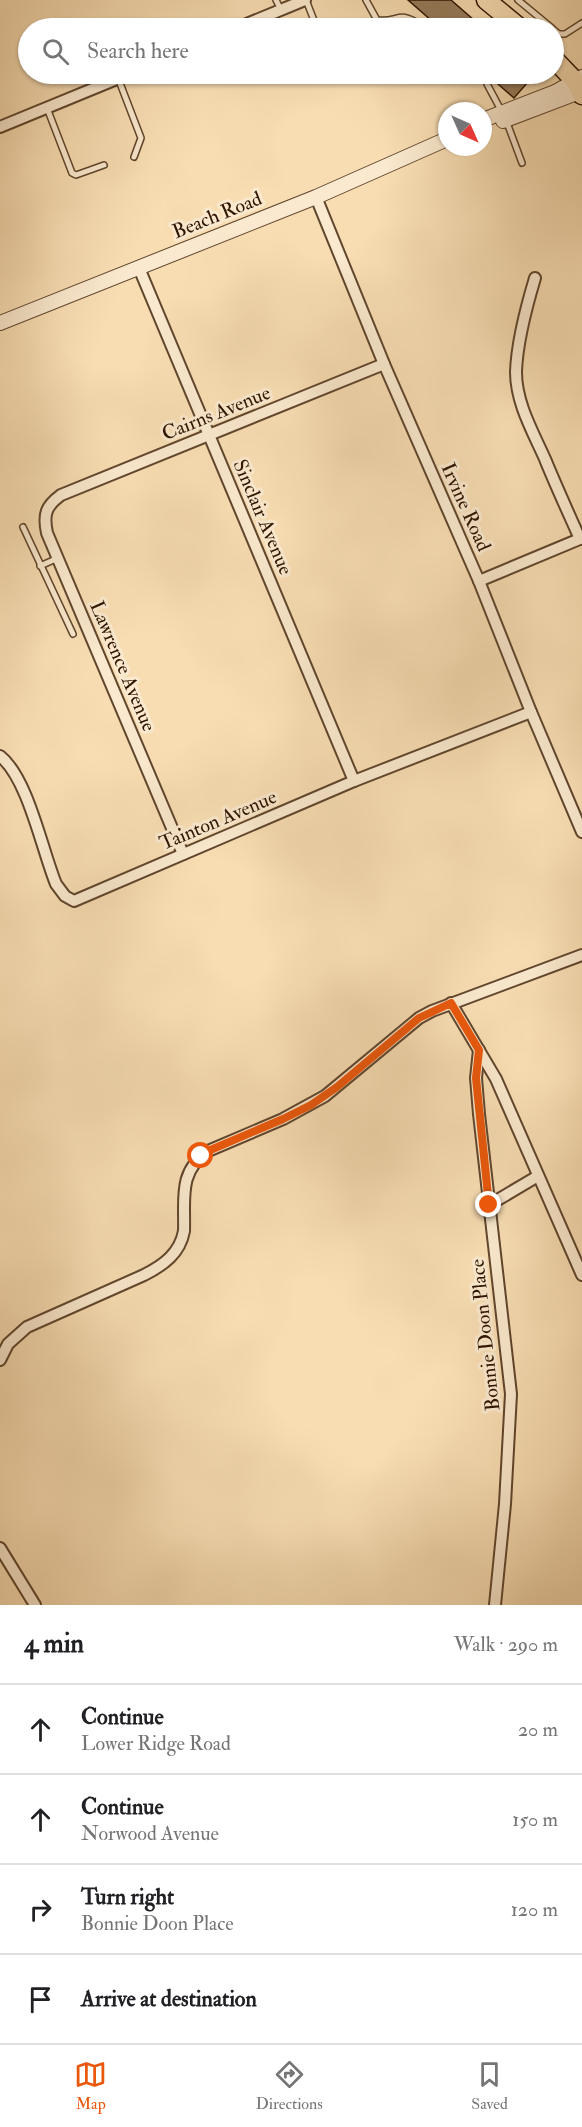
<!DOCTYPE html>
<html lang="en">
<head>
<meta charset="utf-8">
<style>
	body { margin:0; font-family:"IM FELL Double Pica",serif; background:#f6f6f6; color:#202124 }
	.compass { position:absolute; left:438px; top:102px; width:54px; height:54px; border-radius:50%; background:#fff; box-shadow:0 2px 4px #0004; rotate:135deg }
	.stop { position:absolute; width:18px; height:18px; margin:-14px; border:4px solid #ea580c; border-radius:50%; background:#fff }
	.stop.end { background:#ea580c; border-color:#fff; box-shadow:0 2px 6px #0008 }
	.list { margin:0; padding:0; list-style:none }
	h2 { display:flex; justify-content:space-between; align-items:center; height:78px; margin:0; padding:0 24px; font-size:26px }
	h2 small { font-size:20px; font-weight:400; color:#757577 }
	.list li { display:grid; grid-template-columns:39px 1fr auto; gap:18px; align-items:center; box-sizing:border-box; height:90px; padding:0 24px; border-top:2px solid #e0e0e0 }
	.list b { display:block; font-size:22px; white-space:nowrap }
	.list p { margin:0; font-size:20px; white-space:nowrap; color:#757577 }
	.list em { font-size:20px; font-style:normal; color:#757577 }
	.icon { flex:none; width:33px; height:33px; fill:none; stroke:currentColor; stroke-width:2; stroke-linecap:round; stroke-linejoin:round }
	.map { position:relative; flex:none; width:582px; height:1605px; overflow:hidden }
	.search { position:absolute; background:#fff; box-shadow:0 2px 4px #0004; left:18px; right:18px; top:18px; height:66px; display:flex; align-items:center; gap:15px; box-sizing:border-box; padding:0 21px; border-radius:33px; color:#757577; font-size:22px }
	.sheet { height:438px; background:#fff }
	nav { display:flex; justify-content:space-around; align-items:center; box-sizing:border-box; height:84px; border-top:2px solid #e0e0e0; background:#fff; font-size:16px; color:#757577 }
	nav a { display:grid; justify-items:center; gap:3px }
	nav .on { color:#ea580c }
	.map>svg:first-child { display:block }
</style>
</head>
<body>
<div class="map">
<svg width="582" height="1605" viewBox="0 0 582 1605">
	<rect width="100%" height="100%" fill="#f8ddb3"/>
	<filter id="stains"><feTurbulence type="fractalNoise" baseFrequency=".00333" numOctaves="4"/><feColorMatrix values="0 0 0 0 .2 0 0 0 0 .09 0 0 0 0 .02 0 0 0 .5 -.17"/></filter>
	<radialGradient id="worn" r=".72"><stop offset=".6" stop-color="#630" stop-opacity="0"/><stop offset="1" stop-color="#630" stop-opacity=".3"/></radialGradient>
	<g fill="#977d5d" stroke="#2e1400" stroke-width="1.5">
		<polygon points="408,0 451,0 474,20 467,28 440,28"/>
		<polygon points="491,74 535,74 514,98 491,78"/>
	</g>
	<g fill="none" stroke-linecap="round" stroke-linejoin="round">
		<defs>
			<g id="service">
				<polyline points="276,0 281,10"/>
				<polyline points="306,0 317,28"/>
				<path d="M 366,0 L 377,20 C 399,23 397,9 421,25"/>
				<polyline points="518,0 552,28"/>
				<polyline points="554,30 559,34 565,34 582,23"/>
				<polyline points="486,74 487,84 502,112"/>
				<polyline points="118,78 141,138 134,157"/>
				<polyline points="47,108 72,173 76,175 104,165"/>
				<polyline points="506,120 522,163"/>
				<polyline points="23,527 73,634"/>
				<polyline points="40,566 58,558"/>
			</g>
			<g id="minor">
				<polyline points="237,28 305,0"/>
				<polyline points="0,127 129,74"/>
				<polyline points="316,197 384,364 479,581 531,712 582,832"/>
				<polyline points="139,268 354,781"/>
				<path d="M 535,278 C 526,308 517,341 516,372 C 516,403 533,432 545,459 C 556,486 568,512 580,539"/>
				<polyline points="479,581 582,538"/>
				<path d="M 0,756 C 28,778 42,850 56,884 L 65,896 L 74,901 L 354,781 L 531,712"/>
				<path d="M 183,854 L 47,533 C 43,514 46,506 61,495 L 384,364"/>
				<polyline points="451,1003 496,1079 582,1275"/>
				<polyline points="479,1050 476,1078 479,1114 511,1394 505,1504 495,1605"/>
				<polyline points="489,1205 538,1176"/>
				<path d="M 0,1360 L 8,1344 L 27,1327 L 144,1275 C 164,1265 180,1253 184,1231 C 185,1198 178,1172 208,1151 L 283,1119 L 325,1096 L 419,1018 L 432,1011 L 582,955"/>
				<polyline points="0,1548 35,1605"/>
			</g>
			<g id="tertiary">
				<polyline points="483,120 555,92 582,77"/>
				<polyline points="503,121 582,91"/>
				<polyline points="0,323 316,197 447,139"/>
			</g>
			<g id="primary">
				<polyline points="486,0 520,28"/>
				<polyline points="554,59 576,82 582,95"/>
			</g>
		</defs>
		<use href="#service" stroke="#60462d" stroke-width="8"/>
		<use href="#minor" stroke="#60462d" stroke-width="14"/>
		<use href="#tertiary" stroke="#60462d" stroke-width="16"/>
		<use href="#primary" stroke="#2e1400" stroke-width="21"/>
		<use href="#service" stroke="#fae9ce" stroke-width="5"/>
		<use href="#minor" stroke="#fae9ce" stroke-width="10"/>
		<use href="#tertiary" stroke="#fae9ce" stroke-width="14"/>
		<use href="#primary" stroke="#f8ddb3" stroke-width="18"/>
	</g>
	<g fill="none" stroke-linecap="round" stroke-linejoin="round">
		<polyline stroke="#ea580c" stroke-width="8" points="201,1156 208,1151 283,1119 311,1105 337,1087 419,1018 451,1003 479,1050 476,1078 489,1205"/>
	</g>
	<g text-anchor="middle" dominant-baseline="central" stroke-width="6" stroke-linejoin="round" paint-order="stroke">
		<g font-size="20" fill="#2e1400" stroke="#fae9ce">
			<text transform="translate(217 215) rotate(-22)">Beach Road</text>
			<text transform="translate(216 413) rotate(-22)">Cairns Avenue</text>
			<text transform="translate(466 507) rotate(66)">Irvine Road</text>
			<text transform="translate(263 517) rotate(67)">Sinclair Avenue</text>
			<text transform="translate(123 666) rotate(67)">Lawrence Avenue</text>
			<text transform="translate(218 820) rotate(-23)">Tainton Avenue</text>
			<text transform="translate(485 1335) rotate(-96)">Bonnie Doon Place</text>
		</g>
	</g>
	<rect width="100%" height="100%" filter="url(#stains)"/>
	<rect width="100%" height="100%" fill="url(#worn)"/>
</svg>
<svg class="compass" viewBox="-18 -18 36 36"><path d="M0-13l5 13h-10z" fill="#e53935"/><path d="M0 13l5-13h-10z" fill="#757577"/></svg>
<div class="stop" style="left:201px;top:1156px"></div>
<div class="stop end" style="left:489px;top:1205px"></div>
<div class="search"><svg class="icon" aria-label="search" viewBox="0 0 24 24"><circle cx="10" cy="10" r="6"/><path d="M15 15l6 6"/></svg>Search here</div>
</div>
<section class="sheet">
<h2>4 min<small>Walk · 290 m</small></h2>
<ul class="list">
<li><svg class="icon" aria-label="ahead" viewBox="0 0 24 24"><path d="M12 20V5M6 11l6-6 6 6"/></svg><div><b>Continue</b><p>Lower Ridge Road</p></div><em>20 m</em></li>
<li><svg class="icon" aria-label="ahead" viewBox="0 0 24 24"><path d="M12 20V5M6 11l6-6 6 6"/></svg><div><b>Continue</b><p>Norwood Avenue</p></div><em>150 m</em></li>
<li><svg class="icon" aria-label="right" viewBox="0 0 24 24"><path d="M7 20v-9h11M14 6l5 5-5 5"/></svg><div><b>Turn right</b><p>Bonnie Doon Place</p></div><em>120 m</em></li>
<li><svg class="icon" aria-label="arrive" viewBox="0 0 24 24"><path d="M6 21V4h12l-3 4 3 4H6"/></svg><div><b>Arrive at destination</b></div></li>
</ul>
</section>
<nav>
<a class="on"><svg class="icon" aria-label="map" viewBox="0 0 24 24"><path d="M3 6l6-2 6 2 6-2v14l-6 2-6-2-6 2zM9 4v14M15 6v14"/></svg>Map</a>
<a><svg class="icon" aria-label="directions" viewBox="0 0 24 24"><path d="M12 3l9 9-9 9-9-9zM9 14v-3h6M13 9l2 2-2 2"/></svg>Directions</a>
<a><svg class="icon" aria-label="saved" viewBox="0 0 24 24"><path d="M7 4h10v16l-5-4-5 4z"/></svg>Saved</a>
</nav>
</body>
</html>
